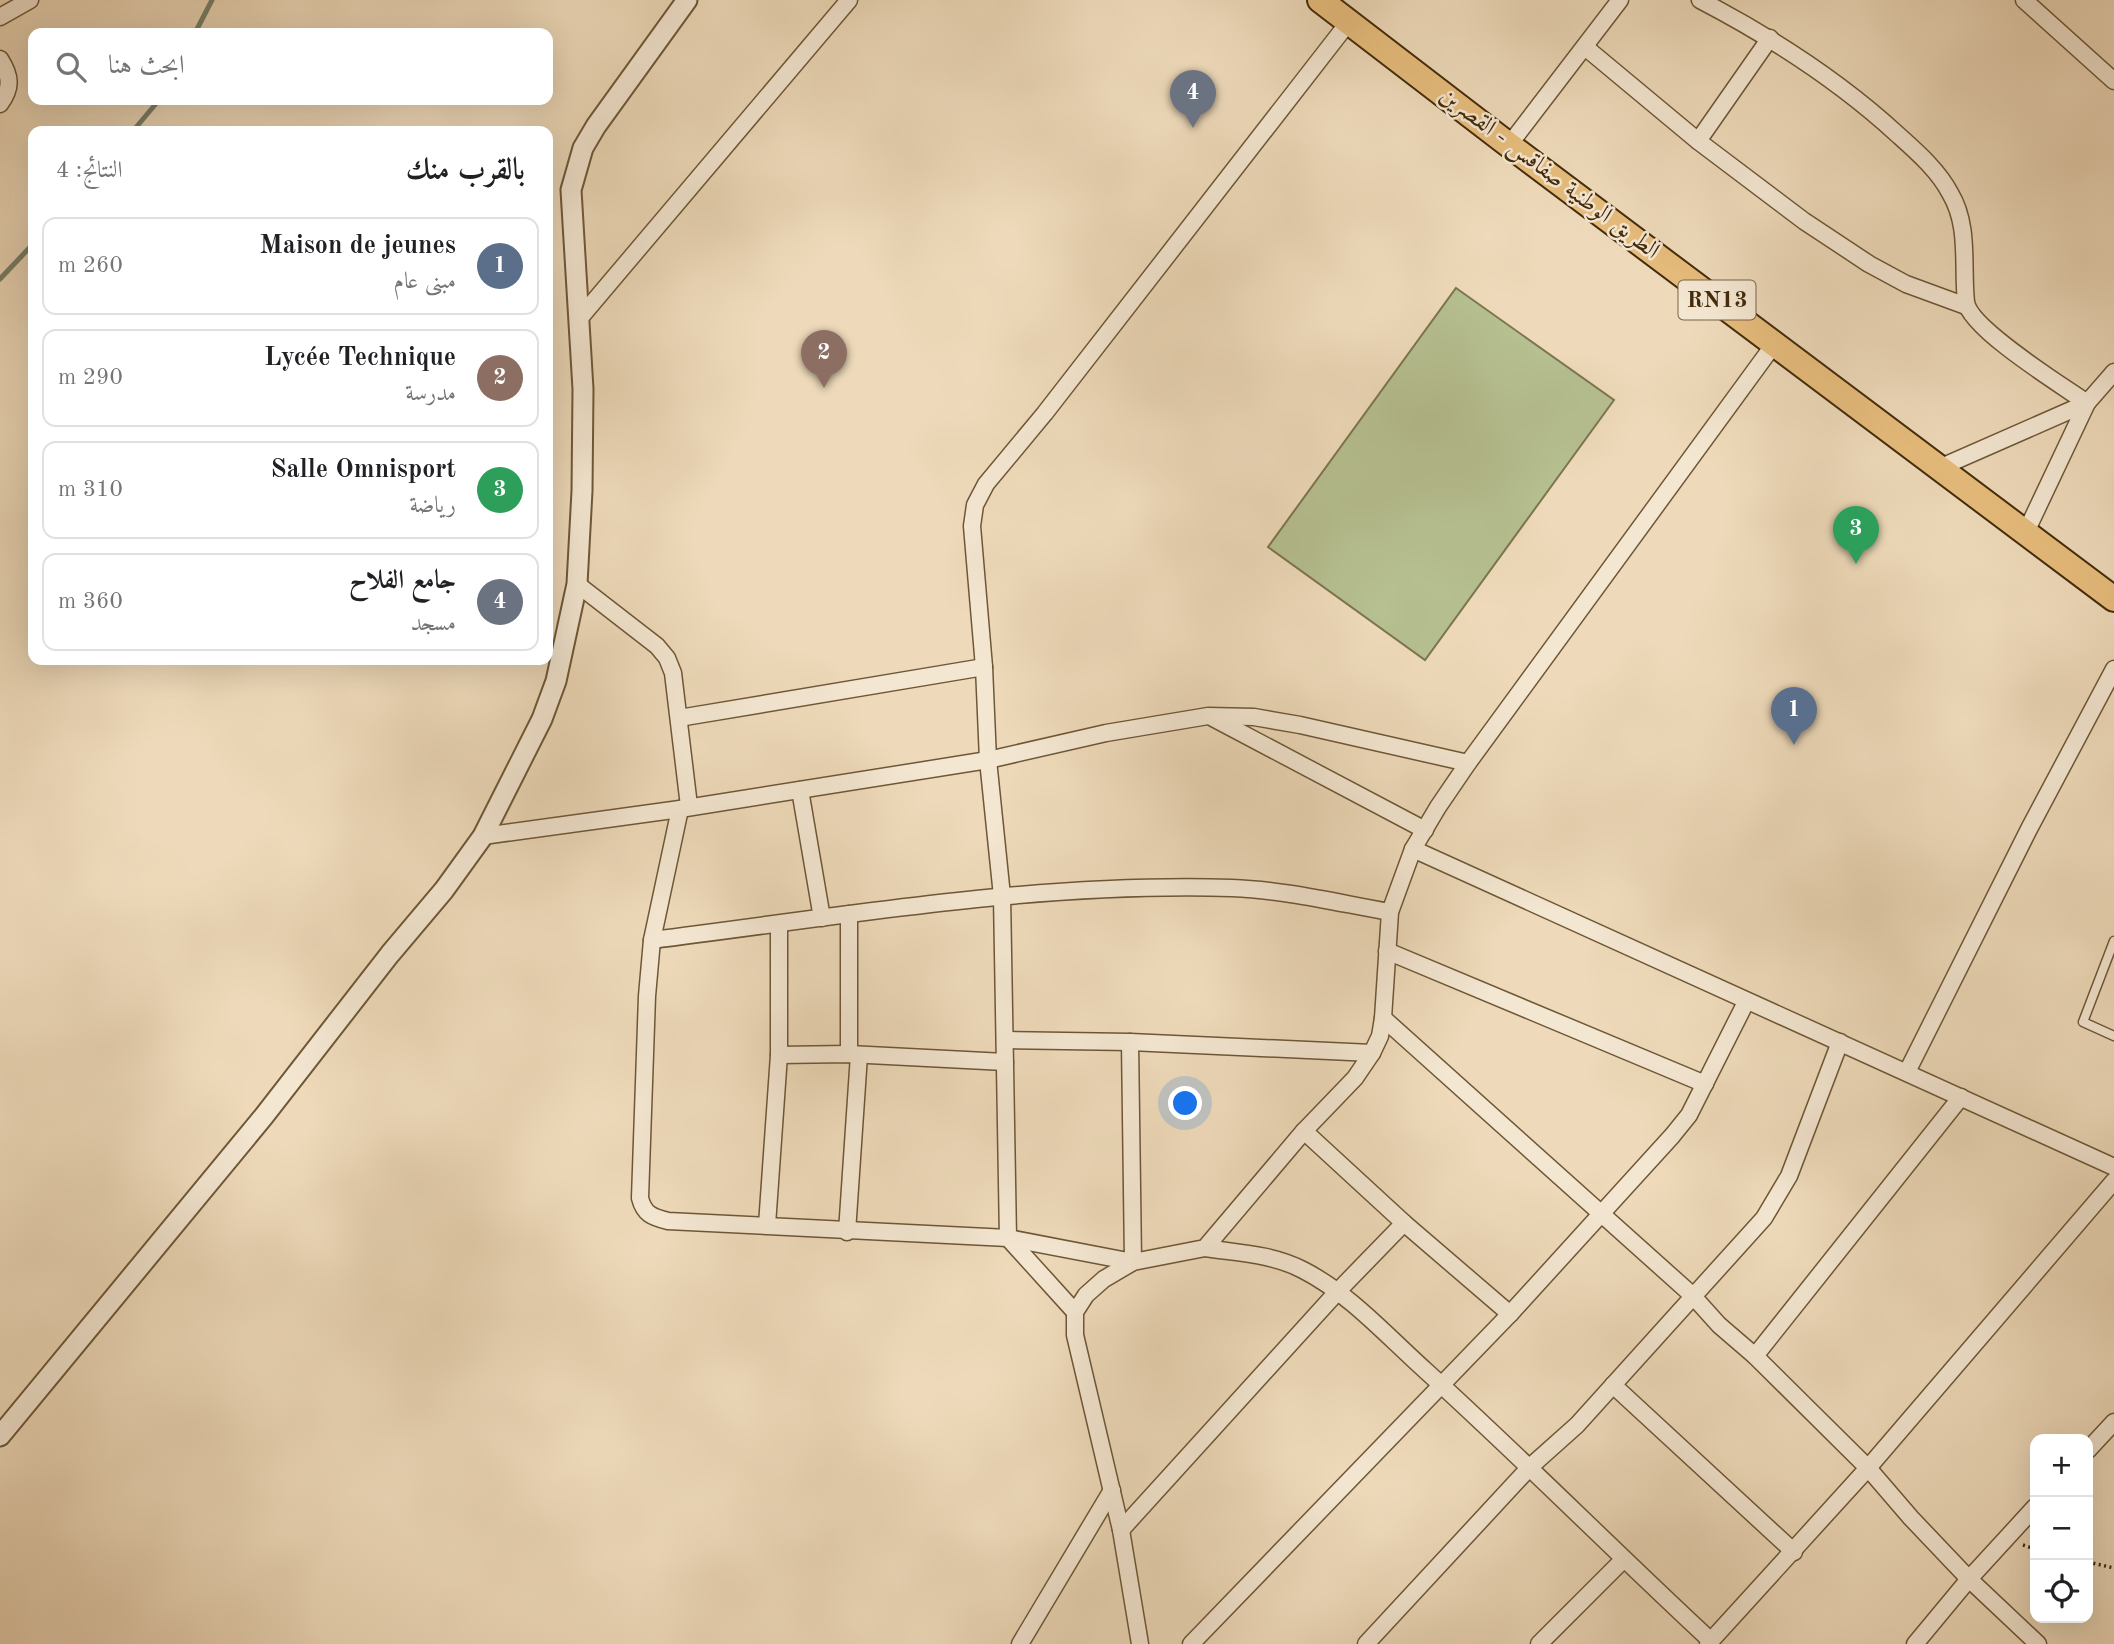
<!DOCTYPE html>
<html lang="ar">
<head>
<meta charset="utf-8">
<style>
	body { margin:0; font-family:"Old Standard TT",Amiri,serif; background:#f6f6f6; color:#202124; direction:rtl }
	.controls { position:absolute; right:21px; bottom:21px; display:grid; overflow:hidden; border-radius:14px; box-shadow:0 7px 28px #0002 }
	.controls button { width:63px; height:63px; display:grid; place-items:center; padding:0; border:0; border-bottom:2px solid #e0e0e0; background:#fff; color:#202124; font:35px sans-serif }
	.you { position:absolute; left:1186px; top:1104px; width:24px; height:24px; margin:-18px; border:5px solid #fff; border-radius:50%; background:#1a73e8; box-shadow:0 0 0 10px #1a73e833 }
	.badge { display:grid; place-items:center; width:46px; height:46px; border-radius:50%; background:#1a73e8; color:#fff; font-size:23px; font-weight:700 }
	.pin { position:absolute; translate:-50% -58px; filter:drop-shadow(0 2px 4px #0008) }
	.pin::after { content:''; position:absolute; top:37px; width:24px; height:21px; background:inherit; clip-path:polygon(0 0,100% 0,50% 100%) }
	.list { margin:0; padding:0; list-style:none }
	h2 { display:flex; justify-content:space-between; align-items:center; height:91px; margin:0; padding:0 28px; font-size:30px }
	h2 small { font-size:23px; font-weight:400; color:#757577 }
	.list li { display:grid; grid-template-columns:46px 1fr auto; gap:21px; align-items:center; box-sizing:border-box; height:98px; margin:0 14px 14px; padding:0 14px; border:2px solid #e0e0e0; border-radius:14px }
	.list b { display:block; font-size:26px; white-space:nowrap }
	.list p { margin:0; font-size:23px; white-space:nowrap; color:#757577 }
	.list em { font-size:23px; font-style:normal; color:#757577 }
	.icon { flex:none; width:38px; height:38px; fill:none; stroke:currentColor; stroke-width:2; stroke-linecap:round; stroke-linejoin:round }
	.map { position:relative; flex:none; width:2114px; height:1644px; overflow:hidden; direction:ltr }
	.search { position:absolute; background:#fff; box-shadow:0 7px 28px #0002; left:28px; top:28px; width:525px; height:77px; display:flex; align-items:center; gap:18px; box-sizing:border-box; padding:0 24px; border-radius:14px; color:#757577; font-size:26px }
	.panel { position:absolute; background:#fff; box-shadow:0 7px 28px #0002; left:28px; top:126px; width:525px; height:539px; border-radius:14px; direction:rtl }
	.map>svg:first-child { display:block }
</style>
</head>
<body>
<div class="map">
<svg width="2114" height="1644" viewBox="0 0 2114 1644">
	<rect width="100%" height="100%" fill="#eedaba"/>
	<filter id="stains"><feTurbulence type="fractalNoise" baseFrequency=".00286" numOctaves="4"/><feColorMatrix values="0 0 0 0 .2 0 0 0 0 .09 0 0 0 0 .02 0 0 0 .5 -.17"/></filter>
	<radialGradient id="worn" r=".72"><stop offset=".6" stop-color="#630" stop-opacity="0"/><stop offset="1" stop-color="#630" stop-opacity=".3"/></radialGradient>
	<polygon fill="#b6c091" stroke="#7c764e" stroke-width="2" points="1456,288 1614,400 1425,660 1268,547"/>
	<g fill="none" stroke-linecap="round" stroke-linejoin="round">
		<g stroke="#77816c" stroke-width="5">
			<polyline points="195,33 212,0"/>
			<polyline points="133,131 159,100"/>
			<polyline points="0,279 33,244"/>
		</g>
		<defs>
			<polyline id="service" points="2114,941 2083,1022 2114,1036"/>
			<g id="minor">
				<path d="M 1700,0 C 1771,37 1837,79 1897,134 C 1916,151 1938,170 1950,193 C 1970,226 1962,266 1966,302 C 1970,329 2063,386 2087,403"/>
				<polyline points="2024,0 2114,81"/>
				<polyline points="0,17 30,0"/>
				<polyline points="1585,47 1698,141 1804,221 1869,264 1906,284 1966,306"/>
				<path d="M 0,59 C 11,76 12,88 0,104"/>
				<polyline points="1698,141 1770,38"/>
				<polyline points="1509,145 1620,0"/>
				<polyline points="579,319 849,0"/>
				<polyline points="1939,468 2087,403"/>
				<polyline points="2025,534 2087,403 2114,372"/>
				<polyline points="577,584 657,646 667,658 673,673 689,806"/>
				<polyline points="679,718 984,667"/>
				<polyline points="1213,718 1425,830"/>
				<polyline points="800,790 822,918"/>
				<path d="M 680,809 L 652,940 L 647,996 L 640,1198 C 644,1214 652,1217 668,1221 L 1008,1238 L 1133,1262 L 1130,1042"/>
				<polyline points="483,836 680,809 988,760 1106,733 1208,716 1254,717 1300,725 1468,763"/>
				<polyline points="1413,849 2114,1167"/>
				<path d="M 652,940 C 845,916 1037,882 1232,888 C 1285,890 1338,903 1390,912"/>
				<polyline points="1387,951 1705,1084"/>
				<polyline points="1383,1018 1692,1295 1719,1325 1755,1356 1868,1468 1911,1518 1969,1579 2038,1644"/>
				<polyline points="1006,1040 1130,1042 1372,1053"/>
				<polyline points="849,1054 849,914"/>
				<polyline points="779,1055 849,1054 1005,1062"/>
				<polyline points="1907,1072 2029,829 2114,669"/>
				<polyline points="1304,1131 1404,1223 1510,1314"/>
				<polyline points="767,1225 779,1055 779,924"/>
				<polyline points="847,1232 859,1055"/>
				<path d="M 1205,1248 C 1238,1253 1273,1254 1303,1270 C 1350,1294 1387,1336 1426,1371 C 1523,1459 1615,1552 1711,1641"/>
				<polyline points="1075,1312 1008,1238 1002,896 988,760 984,667 972,526 975,505 986,484 1045,413 1348,23"/>
				<polyline points="1755,1356 1961,1097"/>
				<polyline points="1613,1385 1794,1552"/>
				<polyline points="2088,1450 2114,1422"/>
				<polyline points="1121,1530 1338,1291 1404,1223"/>
				<polyline points="1020,1644 1112,1490"/>
				<polyline points="1140,1644 1121,1530 1075,1335 1075,1312 1086,1295 1104,1279 1133,1262 1205,1248 1304,1131 1355,1078 1372,1053 1380,1036 1383,1018 1390,912 1413,849 1438,807 1468,763 1775,343"/>
				<polyline points="1191,1644 1510,1314 1672,1136 1689,1115 1746,1002"/>
				<polyline points="1366,1644 1530,1467 1577,1425 1764,1218 1789,1176 1840,1042"/>
				<polyline points="1539,1644 1623,1560"/>
				<polyline points="1708,1644 1868,1468 2114,1181"/>
				<polyline points="1915,1644 1969,1579 2035,1507"/>
			</g>
			<polyline id="tertiary" points="0,1436 264,1116 390,954 444,890 483,836 542,719 556,681 577,584 582,491 583,389 571,190 583,148 596,126 687,0"/>
			<polyline id="primary" points="1320,0 1509,145 2114,599"/>
		</defs>
		<use href="#service" stroke="#6e5736" stroke-width="11"/>
		<use href="#minor" stroke="#6e5736" stroke-width="19"/>
		<use href="#tertiary" stroke="#6e5736" stroke-width="23"/>
		<use href="#primary" stroke="#432b0a" stroke-width="28"/>
		<g stroke="#432b0a" stroke-width="3.5" stroke-dasharray="2 3.5" stroke-linecap="butt">
			<polyline points="2023,1545 2035,1549"/>
			<polyline points="2088,1562 2114,1568"/>
		</g>
		<use href="#service" stroke="#f4e7d2" stroke-width="8"/>
		<use href="#minor" stroke="#f4e7d2" stroke-width="16"/>
		<use href="#tertiary" stroke="#f4e7d2" stroke-width="19"/>
		<use href="#primary" stroke="#e7bd7d" stroke-width="24"/>
	</g>
	<g text-anchor="middle" dominant-baseline="central" stroke-width="5" stroke-linejoin="round" paint-order="stroke">
		<rect fill="#f4e7d2" stroke="#786346" stroke-width="2" x="1678.5" y="280.5" width="77" height="39" rx="5"/>
		<g font-size="23" font-weight="bold" fill="#432b0a">
			<text x="1717" y="300">RN13</text>
		</g>
		<g font-size="24" fill="#432b0a" stroke="#f4e7d2">
			<text transform="translate(1549 174) rotate(37)">الطريق الوطنية صفاقس - القصرين</text>
		</g>
	</g>
	<rect width="100%" height="100%" filter="url(#stains)"/>
	<rect width="100%" height="100%" fill="url(#worn)"/>
</svg>
<div class="controls">
<button>+</button>
<button>−</button>
<button><svg class="icon" aria-label="locate" viewBox="0 0 24 24"><circle cx="12" cy="12" r="6"/><path d="M12 2v4M12 18v4M2 12h4M18 12h4"/></svg></button>
</div>
<div class="you"></div>
<div class="pin badge" style="left:1794px;top:745px;background:#5c6f8a">1</div>
<div class="pin badge" style="left:824px;top:388px;background:#8d6e63">2</div>
<div class="pin badge" style="left:1856px;top:564px;background:#2e9e5b">3</div>
<div class="pin badge" style="left:1193px;top:128px;background:#6b7280">4</div>
<div class="search"><svg class="icon" aria-label="search" viewBox="0 0 24 24"><circle cx="10" cy="10" r="6"/><path d="M15 15l6 6"/></svg>ابحث هنا</div>
<section class="panel">
<h2>بالقرب منك<small>النتائج: 4</small></h2>
<ul class="list">
<li><span class="badge" style="background:#5c6f8a">1</span><div><b>Maison de jeunes</b><p>مبنى عام</p></div><em>260 m</em></li>
<li><span class="badge" style="background:#8d6e63">2</span><div><b>Lycée Technique</b><p>مدرسة</p></div><em>290 m</em></li>
<li><span class="badge" style="background:#2e9e5b">3</span><div><b>Salle Omnisport</b><p>رياضة</p></div><em>310 m</em></li>
<li><span class="badge" style="background:#6b7280">4</span><div><b>جامع الفلاح</b><p>مسجد</p></div><em>360 m</em></li>
</ul>
</section>
</div>
</body>
</html>
